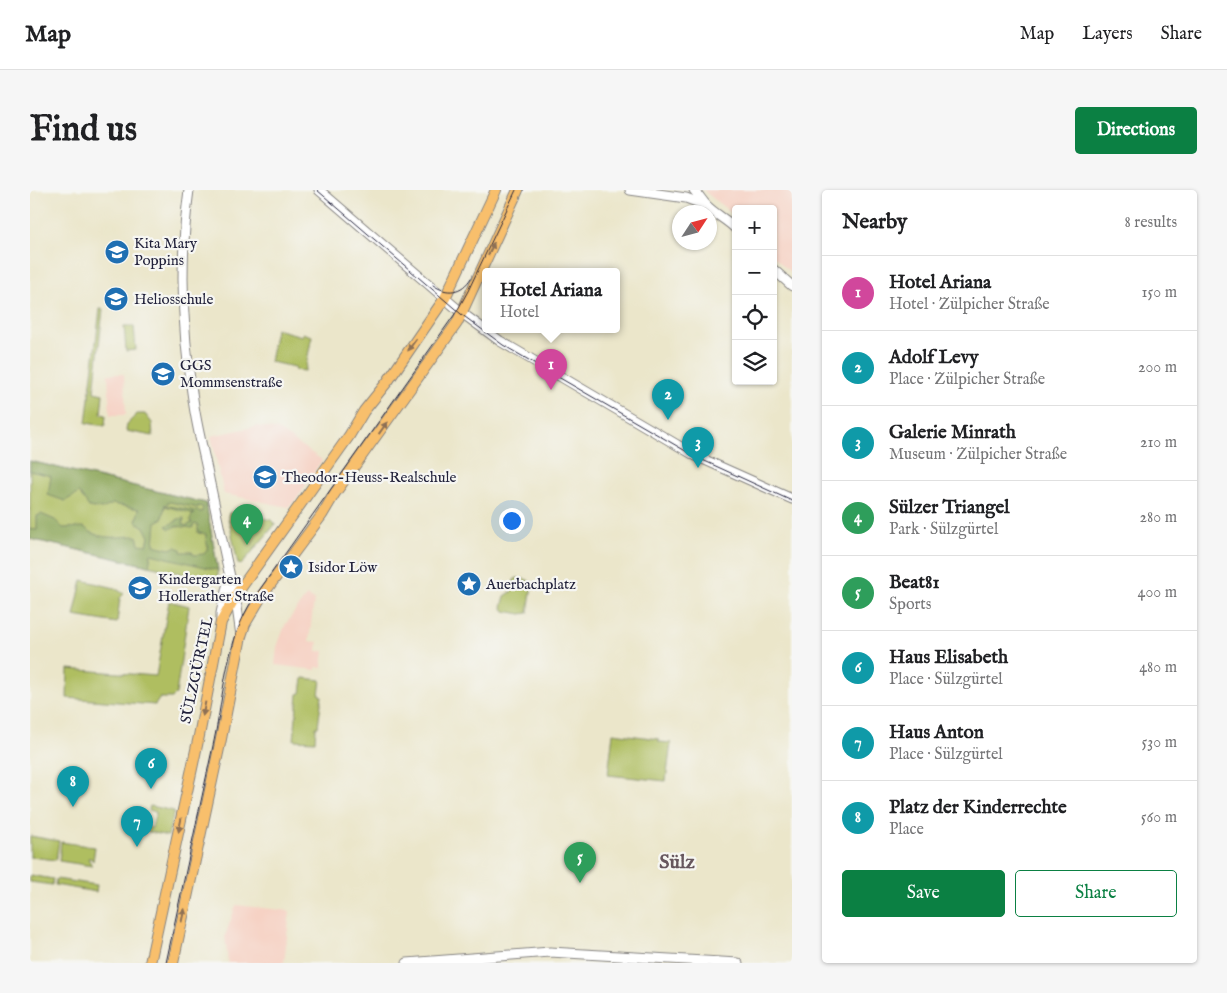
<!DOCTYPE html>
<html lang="en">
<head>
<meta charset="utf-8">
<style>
	body { margin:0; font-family:"IM FELL English",serif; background:#f6f6f6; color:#202124 }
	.controls { position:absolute; right:15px; top:15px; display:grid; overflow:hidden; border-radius:5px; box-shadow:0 1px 4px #0004 }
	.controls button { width:45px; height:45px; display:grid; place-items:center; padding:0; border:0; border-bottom:1px solid #e0e0e0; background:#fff; color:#202124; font:25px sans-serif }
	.compass { position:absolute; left:642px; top:15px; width:45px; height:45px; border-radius:50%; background:#fff; box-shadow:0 1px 4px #0004; rotate:54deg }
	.you { position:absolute; left:481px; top:330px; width:18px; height:18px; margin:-12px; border:4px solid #fff; border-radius:50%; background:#1a73e8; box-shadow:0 0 0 8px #1a73e833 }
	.badge { display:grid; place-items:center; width:32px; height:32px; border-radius:50%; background:#0b8043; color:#fff; font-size:16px; font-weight:700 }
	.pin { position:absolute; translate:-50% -41px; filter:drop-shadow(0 1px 2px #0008) }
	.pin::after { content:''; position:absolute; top:26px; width:18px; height:15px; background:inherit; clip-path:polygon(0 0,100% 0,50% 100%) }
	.popup { position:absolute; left:452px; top:78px; width:138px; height:65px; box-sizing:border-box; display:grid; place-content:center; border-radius:5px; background:#fff; filter:drop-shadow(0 1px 4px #0005); font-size:16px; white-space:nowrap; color:#757577 }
	.popup b { font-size:19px; color:#202124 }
	.popup::after { content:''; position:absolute; left:50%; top:100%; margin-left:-10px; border:10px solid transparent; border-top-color:#fff }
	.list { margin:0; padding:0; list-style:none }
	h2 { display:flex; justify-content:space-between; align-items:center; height:65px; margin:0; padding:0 20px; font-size:21px }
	h2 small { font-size:16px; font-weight:400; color:#757577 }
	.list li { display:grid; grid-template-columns:32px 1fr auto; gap:15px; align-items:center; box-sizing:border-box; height:75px; padding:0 20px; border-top:1px solid #e0e0e0 }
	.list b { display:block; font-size:19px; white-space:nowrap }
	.list p { margin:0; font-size:16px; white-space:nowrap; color:#757577 }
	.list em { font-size:16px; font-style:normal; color:#757577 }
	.actions { display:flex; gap:10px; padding:15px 20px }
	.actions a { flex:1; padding:11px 0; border:1px solid #0b8043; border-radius:5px; text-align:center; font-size:18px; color:#0b8043 }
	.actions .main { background:#0b8043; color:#fff }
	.icon { flex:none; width:28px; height:28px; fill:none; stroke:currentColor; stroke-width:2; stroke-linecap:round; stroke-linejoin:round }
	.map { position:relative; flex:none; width:762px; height:773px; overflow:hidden; border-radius:5px }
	header { display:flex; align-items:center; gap:30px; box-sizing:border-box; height:70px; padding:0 25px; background:#fff; border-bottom:1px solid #e0e0e0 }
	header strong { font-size:24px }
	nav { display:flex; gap:28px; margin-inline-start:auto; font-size:18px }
	.intro { display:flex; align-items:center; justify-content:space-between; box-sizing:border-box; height:120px; padding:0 30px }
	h1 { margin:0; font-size:35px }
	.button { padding:12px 22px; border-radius:5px; background:#0b8043; color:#fff; font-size:18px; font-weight:700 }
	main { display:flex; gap:30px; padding:0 30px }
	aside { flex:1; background:#fff; border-radius:5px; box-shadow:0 1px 4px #0004 }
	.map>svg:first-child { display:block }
</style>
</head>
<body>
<header>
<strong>Map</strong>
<nav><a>Map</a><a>Layers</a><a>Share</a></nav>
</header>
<div class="intro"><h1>Find us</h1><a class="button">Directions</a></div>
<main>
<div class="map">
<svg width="762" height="773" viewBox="0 0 762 773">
	<rect width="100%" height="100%" fill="#f6f6f2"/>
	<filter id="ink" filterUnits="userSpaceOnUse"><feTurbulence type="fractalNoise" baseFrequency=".02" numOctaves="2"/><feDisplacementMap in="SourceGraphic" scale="10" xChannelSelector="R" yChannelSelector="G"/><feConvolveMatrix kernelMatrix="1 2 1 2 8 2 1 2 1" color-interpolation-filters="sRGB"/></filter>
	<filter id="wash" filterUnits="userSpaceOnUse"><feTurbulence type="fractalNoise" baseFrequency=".0096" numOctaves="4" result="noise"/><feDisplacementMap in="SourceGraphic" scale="20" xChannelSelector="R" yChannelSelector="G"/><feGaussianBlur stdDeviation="1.12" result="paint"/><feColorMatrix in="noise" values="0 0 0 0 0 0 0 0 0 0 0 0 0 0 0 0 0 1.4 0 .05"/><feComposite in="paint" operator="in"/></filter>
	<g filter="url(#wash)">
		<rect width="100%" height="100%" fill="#ebe6ca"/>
		<g fill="#f6d2c4">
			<polygon points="673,0 762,0 762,84 743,66 743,19 706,19 706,27"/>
			<polygon points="78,184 94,184 96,225 80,225"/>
			<polygon points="228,236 248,240 292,270 266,310 258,317 194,304 181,246"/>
			<polygon points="277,405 284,410 279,451 288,452 287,461 294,461 292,478 286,477 286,480 245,475 247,457 255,435"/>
			<polygon points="206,715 260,721 254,773 198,773 195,746"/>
		</g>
		<g fill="#afbe61" stroke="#68704e">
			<polygon points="70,119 73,119 64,202 73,204 71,224 76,225 75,236 56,233"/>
			<polygon points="94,136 104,136 106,160 96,161"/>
			<polygon points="246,139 272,146 273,143 282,146 275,181 265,180 265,177 240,172"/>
			<polygon points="107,224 115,224 122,233 123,246 96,241 97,234"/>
			<polygon points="0,271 176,313 188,380 188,390 184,391 0,349"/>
			<polygon points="203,322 241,330 245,334 244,336 211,375 208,374 198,326 199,323"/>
			<polygon points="487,388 498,390 502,395 498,423 491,424 475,421 472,417 475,406 481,402 484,390"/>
			<polygon points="52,390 85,398 94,404 90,408 87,433 44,426"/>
			<polygon points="139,411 159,416 146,504 142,508 130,508 125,515 37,508 38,479 126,486"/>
			<polygon points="273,488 291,490 289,505 292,506 288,537 286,537 285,551 264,550 268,504 271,503"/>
			<polygon points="583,543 629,549 629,552 641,553 636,591 578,585"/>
			<polygon points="120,616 144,621 138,646 115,641 116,637 122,638 126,622 119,620"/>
			<polygon points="0,646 29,651 26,670 0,667"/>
			<polygon points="31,652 65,657 63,671 61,668 58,668 62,676 29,671"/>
			<polygon points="0,685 23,689 22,695 0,692"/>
			<polygon points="26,689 67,695 66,702 25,695"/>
		</g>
		<path fill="#8ba557" stroke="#566449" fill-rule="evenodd" d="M 0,271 L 176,313 L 188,380 L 121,364 L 119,376 L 0,349 L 0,339 L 7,340 L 7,326 L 11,324 L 25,330 L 33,338 L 54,337 C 71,352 86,346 107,346 L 109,354 L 117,355 L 119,347 L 114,337 L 106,332 L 109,319 L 83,314 L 72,319 L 59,317 L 49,303 L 35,311 L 18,305 L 21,286 L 0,281 ZM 140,312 L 168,318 L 168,316 L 173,317 L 172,322 L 134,315 ZM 135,316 L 165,324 L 162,325 L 160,330 L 162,333 L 156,336 L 153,334 L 154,328 L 147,329 L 147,331 L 136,336 L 140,339 L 146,336 L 163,338 L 164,334 L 168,335 L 168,343 L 176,344 C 175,353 181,357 174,364 L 164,365 L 162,362 L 151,362 L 151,359 L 146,357 L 139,359 L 124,355 L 126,332 L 132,329 Z"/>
	</g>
	<g filter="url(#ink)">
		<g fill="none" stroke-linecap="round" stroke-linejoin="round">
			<defs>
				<g id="minor">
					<path d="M 159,0 C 149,72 152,144 164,216 C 168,242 175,268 180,294 C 189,335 197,376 207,417 L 211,446"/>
					<polyline points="289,0 432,123 470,151 666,266 762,309"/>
					<polyline points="600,0 656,8 675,15"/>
					<path d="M 664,0 C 669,5 672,11 677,16 C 686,25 696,29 706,39"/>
					<polyline points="743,79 762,96"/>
					<polyline points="191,432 191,423 199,388"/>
					<polyline points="377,773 520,762 708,773"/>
				</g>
				<g id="major">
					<polyline points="120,773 169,546 191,432 208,402 319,246 334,221 358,191 415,108 466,0"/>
					<polyline points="143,773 191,549 211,446 215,434 231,407 292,325 305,303 427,133 488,0"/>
				</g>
			</defs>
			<use href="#minor" stroke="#868482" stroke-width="11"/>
			<use href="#major" stroke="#868482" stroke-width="12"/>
			<use href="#minor" stroke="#fff" stroke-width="9"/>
			<use href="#major" stroke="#f8bf6c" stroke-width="10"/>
			<g stroke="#22223b" stroke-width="1">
				<polyline points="287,0 431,124 473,155 666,267 762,311"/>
				<path d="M 403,95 C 417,105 432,103 441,88"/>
				<path d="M 136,773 C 152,699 168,625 184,551 C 194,503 196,451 223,409 L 427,121 L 438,101 L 486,0"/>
			</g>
		</g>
		<defs><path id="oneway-solid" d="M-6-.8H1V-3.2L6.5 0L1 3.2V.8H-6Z" transform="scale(1.25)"/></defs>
		<g fill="#8d7054">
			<use href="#oneway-solid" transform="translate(461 59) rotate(-66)"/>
			<use href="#oneway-solid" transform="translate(382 155) rotate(125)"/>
			<use href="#oneway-solid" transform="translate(353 238) rotate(-55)"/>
			<use href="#oneway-solid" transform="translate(174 519) rotate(101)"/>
			<use href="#oneway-solid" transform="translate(150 635) rotate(102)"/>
			<use href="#oneway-solid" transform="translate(153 725) rotate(-78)"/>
		</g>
	</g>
	<defs>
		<symbol id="school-disc" viewBox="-11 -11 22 22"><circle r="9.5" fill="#1f6fb2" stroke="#f6f6f2"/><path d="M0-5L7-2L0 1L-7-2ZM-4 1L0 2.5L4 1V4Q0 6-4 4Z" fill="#fff"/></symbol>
		<symbol id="sight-disc" viewBox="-11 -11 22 22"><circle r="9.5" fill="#1f6fb2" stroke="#f6f6f2"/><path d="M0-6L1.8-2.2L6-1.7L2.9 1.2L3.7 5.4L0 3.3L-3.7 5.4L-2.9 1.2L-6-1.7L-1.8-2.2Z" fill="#fff"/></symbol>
	</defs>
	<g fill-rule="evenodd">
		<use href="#school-disc" x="73" y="48" width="28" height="28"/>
		<use href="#school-disc" x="72" y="95" width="28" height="28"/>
		<use href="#school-disc" x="119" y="170" width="28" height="28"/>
		<use href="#school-disc" x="221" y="273" width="28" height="28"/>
		<use href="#sight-disc" x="247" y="363" width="28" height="28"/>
		<use href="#sight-disc" x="425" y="380" width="28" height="28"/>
		<use href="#school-disc" x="96" y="384" width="28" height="28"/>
	</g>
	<g text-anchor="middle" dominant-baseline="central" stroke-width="4.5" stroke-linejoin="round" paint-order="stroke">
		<g font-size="15" fill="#22223b" stroke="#f6f6f2" text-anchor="start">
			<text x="104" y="53">Kita Mary<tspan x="104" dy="17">Poppins</tspan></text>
			<text x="104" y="109">Heliosschule</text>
			<text x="150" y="175">GGS<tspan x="150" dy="17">Mommsenstraße</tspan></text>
			<text x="252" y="287">Theodor-Heuss-Realschule</text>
			<text x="278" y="377">Isidor Löw</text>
			<text x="128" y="389">Kindergarten<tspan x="128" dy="17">Hollerather Straße</tspan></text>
			<text x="456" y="394">Auerbachplatz</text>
		</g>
		<g font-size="15" fill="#22223b" stroke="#f6f6f2">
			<text transform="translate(167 480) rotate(-78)">SÜLZGÜRTEL</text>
		</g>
		<g font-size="20" font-weight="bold" fill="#67575e" stroke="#f6f6f2">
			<text x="647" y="672">Sülz</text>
		</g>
	</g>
</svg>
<div class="controls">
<button>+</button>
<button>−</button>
<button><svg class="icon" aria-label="locate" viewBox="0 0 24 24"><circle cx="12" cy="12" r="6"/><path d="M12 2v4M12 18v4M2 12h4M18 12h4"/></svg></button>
<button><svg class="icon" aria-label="layers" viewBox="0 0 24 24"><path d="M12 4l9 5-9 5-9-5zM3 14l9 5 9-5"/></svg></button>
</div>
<svg class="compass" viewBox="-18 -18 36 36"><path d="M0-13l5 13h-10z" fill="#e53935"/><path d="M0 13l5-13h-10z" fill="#757577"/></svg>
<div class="you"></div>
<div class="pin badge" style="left:521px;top:200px;background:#d1479c">1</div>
<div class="popup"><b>Hotel Ariana</b>Hotel</div>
<div class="pin badge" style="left:638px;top:230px;background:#0f9aa8">2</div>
<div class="pin badge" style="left:668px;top:278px;background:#0f9aa8">3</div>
<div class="pin badge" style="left:217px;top:355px;background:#2e9e5b">4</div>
<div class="pin badge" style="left:550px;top:693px;background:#2e9e5b">5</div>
<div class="pin badge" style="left:121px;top:599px;background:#0f9aa8">6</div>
<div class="pin badge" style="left:107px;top:657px;background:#0f9aa8">7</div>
<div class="pin badge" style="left:43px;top:617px;background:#0f9aa8">8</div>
</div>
<aside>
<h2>Nearby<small>8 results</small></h2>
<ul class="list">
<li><span class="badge" style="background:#d1479c">1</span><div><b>Hotel Ariana</b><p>Hotel · Zülpicher Straße</p></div><em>150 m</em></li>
<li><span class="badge" style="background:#0f9aa8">2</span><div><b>Adolf Levy</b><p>Place · Zülpicher Straße</p></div><em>200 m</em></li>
<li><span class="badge" style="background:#0f9aa8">3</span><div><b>Galerie Minrath</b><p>Museum · Zülpicher Straße</p></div><em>210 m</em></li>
<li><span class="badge" style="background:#2e9e5b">4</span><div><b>Sülzer Triangel</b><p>Park · Sülzgürtel</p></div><em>280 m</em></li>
<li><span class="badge" style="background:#2e9e5b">5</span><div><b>Beat81</b><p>Sports</p></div><em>400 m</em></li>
<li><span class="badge" style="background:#0f9aa8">6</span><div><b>Haus Elisabeth</b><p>Place · Sülzgürtel</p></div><em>480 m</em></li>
<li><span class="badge" style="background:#0f9aa8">7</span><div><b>Haus Anton</b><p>Place · Sülzgürtel</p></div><em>530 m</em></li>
<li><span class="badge" style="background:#0f9aa8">8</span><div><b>Platz der Kinderrechte</b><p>Place</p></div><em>560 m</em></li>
</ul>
<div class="actions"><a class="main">Save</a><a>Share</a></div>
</aside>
</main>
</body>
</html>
